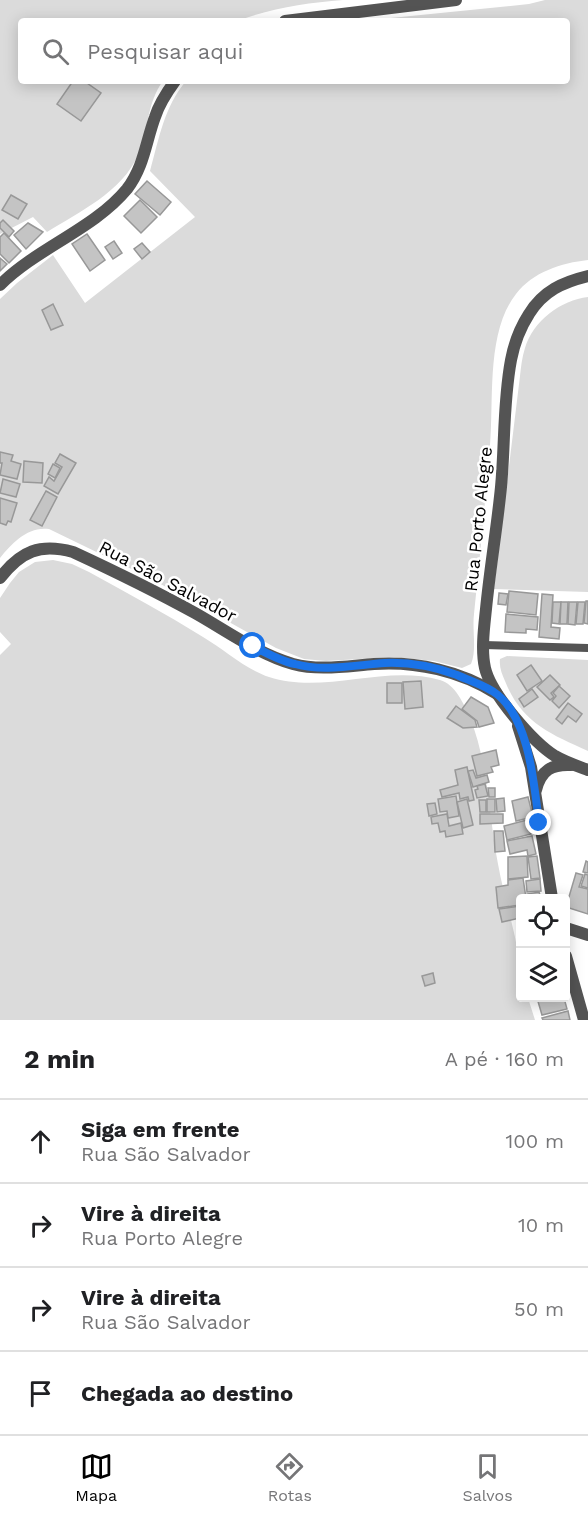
<!DOCTYPE html>
<html lang="pt">
<head>
<meta charset="utf-8">
<style>
	body { margin:0; font-family:"Work Sans",sans-serif; background:#f6f6f6; color:#202124 }
	.controls { position:absolute; right:18px; bottom:18px; display:grid; overflow:hidden; border-radius:6px; box-shadow:0 3px 15px #0003 }
	.controls button { width:54px; height:54px; display:grid; place-items:center; padding:0; border:0; border-bottom:2px solid #e0e0e0; background:#fff; color:#202124; font:30px sans-serif }
	.stop { position:absolute; width:18px; height:18px; margin:-14px; border:4px solid #1a73e8; border-radius:50%; background:#fff }
	.stop.end { background:#1a73e8; border-color:#fff; box-shadow:0 2px 6px #0008 }
	.list { margin:0; padding:0; list-style:none }
	h2 { display:flex; justify-content:space-between; align-items:center; height:78px; margin:0; padding:0 24px; font-size:26px }
	h2 small { font-size:20px; font-weight:400; color:#757577 }
	.list li { display:grid; grid-template-columns:39px 1fr auto; gap:18px; align-items:center; box-sizing:border-box; height:84px; padding:0 24px; border-top:2px solid #e0e0e0 }
	.list b { display:block; font-size:22px; white-space:nowrap }
	.list p { margin:0; font-size:20px; white-space:nowrap; color:#757577 }
	.list em { font-size:20px; font-style:normal; color:#757577 }
	.icon { flex:none; width:33px; height:33px; fill:none; stroke:currentColor; stroke-width:2; stroke-linecap:round; stroke-linejoin:round }
	.map { position:relative; flex:none; width:588px; height:1020px; overflow:hidden }
	.search { position:absolute; background:#fff; box-shadow:0 3px 15px #0003; left:18px; right:18px; top:18px; height:66px; display:flex; align-items:center; gap:15px; box-sizing:border-box; padding:0 21px; border-radius:6px; color:#757577; font-size:22px }
	.sheet { height:414px; background:#fff }
	nav { display:flex; justify-content:space-around; align-items:center; box-sizing:border-box; height:84px; border-top:2px solid #e0e0e0; background:#fff; font-size:16px; color:#757577 }
	nav a { display:grid; justify-items:center; gap:3px }
	nav .on { color:#000 }
	.map>svg:first-child { display:block }
</style>
</head>
<body>
<div class="map">
<svg width="588" height="1020" viewBox="0 0 588 1020">
	<rect width="100%" height="100%" fill="#fff"/>
	<g fill="#dbdbdb">
		<path d="M 0,0 L 343,0 C 306,3 272,8 237,21 L 21,21 L 21,81 L 163,81 C 147,102 148,132 138,155 C 122,192 79,212 47,232 L 33,217 L 0,234 Z"/>
		<path d="M 545,0 L 588,0 L 588,260 C 561,263 533,272 516,294 C 486,332 494,399 490,445 C 485,502 480,558 474,614 C 472,630 477,650 471,664 L 462,668 L 434,661 L 394,657 L 326,661 L 304,659 L 276,648 L 148,577 L 49,529 C 28,526 12,543 0,558 L 0,299 L 17,283 L 53,255 L 85,303 L 195,217 L 150,171 C 159,139 164,107 186,81 L 567,81 L 567,21 L 361,21 L 529,4 Z"/>
		<path d="M 588,297 L 588,592 L 494,589 L 520,376 C 521,367 522,357 525,348 C 533,321 561,300 588,297 Z"/>
		<path d="M 53,560 L 72,564 L 89,572 C 127,593 166,614 203,637 C 225,650 245,669 269,677 C 324,695 384,664 440,680 C 455,684 464,704 470,718 C 488,762 489,817 498,864 C 504,898 516,932 520,966 C 522,976 520,987 520,998 L 528,998 L 535,1020 L 0,1020 L 0,655 L 11,644 L 0,632 L 0,598 L 10,583 L 19,572 L 35,562 Z"/>
		<path d="M 507,656 L 588,660 L 588,751 C 550,734 521,722 505,681 C 502,674 499,667 500,659 Z"/>
	</g>
	<g fill="#c4c4c4" stroke="#989898" stroke-width="1.5">
		<polygon points="73,81 84,81 101,93 81,121 57,104"/>
		<polygon points="147,181 171,202 160,215 135,194"/>
		<polygon points="11,195 27,204 18,219 2,210"/>
		<polygon points="140,200 157,217 141,233 124,216"/>
		<polygon points="3,220 14,231 9,237 0,228 0,223"/>
		<polygon points="28,223 43,232 26,249 14,235"/>
		<polygon points="4,233 21,251 9,263 0,254 0,237"/>
		<polygon points="87,234 105,260 90,271 72,244"/>
		<polygon points="114,241 122,253 113,259 105,247"/>
		<polygon points="142,243 150,252 142,259 134,249"/>
		<polygon points="0,258 7,264 0,271"/>
		<polygon points="53,304 63,325 51,330 42,310"/>
		<polygon points="0,452 13,455 11,461 21,464 17,479 0,475 2,463 0,463"/>
		<polygon points="60,454 76,463 58,494 44,486 49,477 54,481 62,467 55,463"/>
		<polygon points="24,461 43,463 42,483 23,482"/>
		<polygon points="53,464 60,468 55,478 48,474"/>
		<polygon points="3,479 20,484 16,497 0,493"/>
		<polygon points="46,491 57,497 42,526 30,520"/>
		<polygon points="0,498 17,503 11,522 8,521 6,525 0,523"/>
		<polygon points="509,591 538,594 536,615 507,612"/>
		<polygon points="499,593 508,594 506,605 498,604"/>
		<polygon points="542,594 553,595 551,627 560,628 559,639 539,637"/>
		<polygon points="586,601 588,601 588,624 584,623"/>
		<polygon points="553,602 561,602 559,624 552,623"/>
		<polygon points="561,602 568,602 567,624 560,624"/>
		<polygon points="569,602 577,602 575,625 568,624"/>
		<polygon points="578,602 585,602 583,624 576,624"/>
		<polygon points="506,614 538,617 537,630 526,629 526,633 505,632"/>
		<polygon points="531,665 542,681 527,691 517,675"/>
		<polygon points="550,675 560,685 551,693 554,697 550,700 537,687"/>
		<polygon points="421,681 423,707 405,709 403,682"/>
		<rect x="387" y="683" width="15" height="20"/>
		<polygon points="559,686 570,696 559,708 552,701 556,696 553,693"/>
		<polygon points="532,689 538,697 524,707 519,699"/>
		<polygon points="471,697 488,707 494,723 479,727 477,721 462,709"/>
		<polygon points="568,703 582,714 576,722 568,716 562,724 556,719"/>
		<polygon points="456,706 475,720 477,727 463,728 447,718"/>
		<polygon points="496,750 499,765 491,767 493,772 477,776 472,756"/>
		<polygon points="467,767 474,800 469,801 468,797 460,799 459,793 442,797 440,790 458,785 455,770"/>
		<polygon points="473,770 476,778 487,775 489,782 473,787 468,771"/>
		<polygon points="485,784 488,796 477,798 475,790 478,789 477,786"/>
		<polygon points="488,788 495,788 495,797 489,797"/>
		<polygon points="456,796 459,816 448,818 447,811 440,812 438,799"/>
		<polygon points="528,797 533,817 516,821 512,801"/>
		<polygon points="504,798 505,811 497,812 496,799"/>
		<polygon points="467,799 473,825 463,828 457,802"/>
		<rect x="487" y="799" width="8" height="13"/>
		<polygon points="479,800 486,800 486,812 480,812"/>
		<polygon points="435,803 437,814 429,816 427,804"/>
		<polygon points="447,814 449,826 461,823 463,834 446,837 445,831 440,832 438,823 432,824 431,817"/>
		<polygon points="480,814 503,814 503,823 480,824"/>
		<polygon points="527,820 531,834 507,840 504,826"/>
		<polygon points="494,831 503,831 505,851 495,852"/>
		<polygon points="532,836 536,854 528,856 527,850 510,854 507,841"/>
		<polygon points="527,856 528,877 508,879 508,857"/>
		<polygon points="537,856 540,878 531,879 528,857"/>
		<polygon points="586,861 588,862 588,873 583,872"/>
		<polygon points="576,873 583,875 579,887 588,889 588,914 566,907"/>
		<polygon points="585,874 588,875 588,888 581,886"/>
		<polygon points="523,878 526,898 520,898 520,905 498,908 496,887 508,885 508,880"/>
		<polygon points="540,879 541,891 527,892 526,881"/>
		<polygon points="539,892 541,898 528,898 527,894"/>
		<polygon points="520,906 520,918 502,922 499,909"/>
		<polygon points="433,973 435,983 425,986 422,976"/>
		<polygon points="537,998 564,998 567,1009 542,1015"/>
		<polygon points="568,1011 570,1020 543,1020 542,1018"/>
	</g>
	<g fill="none" stroke-linecap="round" stroke-linejoin="round">
		<polyline stroke="#545454" stroke-width="8" points="484,645 588,648"/>
		<g stroke="#545454" stroke-width="12">
			<polyline points="285,21 456,0"/>
			<path d="M 588,276 C 563,282 543,291 529,314 C 520,328 514,344 511,360 C 503,402 505,445 501,487 C 497,528 490,568 486,609 C 484,628 481,650 485,668 C 491,694 533,742 555,756 C 565,762 577,766 588,770"/>
			<path d="M 0,285 C 37,248 94,229 127,189 C 144,167 146,141 155,117 C 159,104 167,92 175,81"/>
			<path d="M 0,578 C 21,551 40,543 73,552 C 114,571 155,591 195,613 C 227,631 258,654 293,664 C 319,671 347,666 374,664 C 416,661 461,671 497,694"/>
			<polyline points="518,726 531,767 552,898"/>
			<path d="M 536,790 C 541,770 552,764 571,765"/>
			<polyline points="566,928 588,935"/>
			<polyline points="566,956 584,1020"/>
		</g>
	</g>
	<g fill="none" stroke-linecap="round" stroke-linejoin="round">
		<path stroke="#1a73e8" stroke-width="8" d="M 253,646 C 266,653 280,661 295,664 C 324,672 355,665 385,663 C 409,662 435,667 457,675 C 470,681 487,686 498,695 C 530,722 534,785 539,823"/>
	</g>
	<g text-anchor="middle" dominant-baseline="central" stroke-width="5" stroke-linejoin="round" paint-order="stroke">
		<g font-size="18" fill="#000" stroke="#fff">
			<text transform="translate(478 519) rotate(-84)">Rua Porto Alegre</text>
			<text transform="translate(168 581) rotate(28)">Rua São Salvador</text>
		</g>
	</g>
</svg>
<div class="controls">
<button><svg class="icon" aria-label="locate" viewBox="0 0 24 24"><circle cx="12" cy="12" r="6"/><path d="M12 2v4M12 18v4M2 12h4M18 12h4"/></svg></button>
<button><svg class="icon" aria-label="layers" viewBox="0 0 24 24"><path d="M12 4l9 5-9 5-9-5zM3 14l9 5 9-5"/></svg></button>
</div>
<div class="stop" style="left:253px;top:646px"></div>
<div class="stop end" style="left:539px;top:823px"></div>
<div class="search"><svg class="icon" aria-label="search" viewBox="0 0 24 24"><circle cx="10" cy="10" r="6"/><path d="M15 15l6 6"/></svg>Pesquisar aqui</div>
</div>
<section class="sheet">
<h2>2 min<small>A pé · 160 m</small></h2>
<ul class="list">
<li><svg class="icon" aria-label="ahead" viewBox="0 0 24 24"><path d="M12 20V5M6 11l6-6 6 6"/></svg><div><b>Siga em frente</b><p>Rua São Salvador</p></div><em>100 m</em></li>
<li><svg class="icon" aria-label="right" viewBox="0 0 24 24"><path d="M7 20v-9h11M14 6l5 5-5 5"/></svg><div><b>Vire à direita</b><p>Rua Porto Alegre</p></div><em>10 m</em></li>
<li><svg class="icon" aria-label="right" viewBox="0 0 24 24"><path d="M7 20v-9h11M14 6l5 5-5 5"/></svg><div><b>Vire à direita</b><p>Rua São Salvador</p></div><em>50 m</em></li>
<li><svg class="icon" aria-label="arrive" viewBox="0 0 24 24"><path d="M6 21V4h12l-3 4 3 4H6"/></svg><div><b>Chegada ao destino</b></div></li>
</ul>
</section>
<nav>
<a class="on"><svg class="icon" aria-label="map" viewBox="0 0 24 24"><path d="M3 6l6-2 6 2 6-2v14l-6 2-6-2-6 2zM9 4v14M15 6v14"/></svg>Mapa</a>
<a><svg class="icon" aria-label="directions" viewBox="0 0 24 24"><path d="M12 3l9 9-9 9-9-9zM9 14v-3h6M13 9l2 2-2 2"/></svg>Rotas</a>
<a><svg class="icon" aria-label="saved" viewBox="0 0 24 24"><path d="M7 4h10v16l-5-4-5 4z"/></svg>Salvos</a>
</nav>
</body>
</html>
